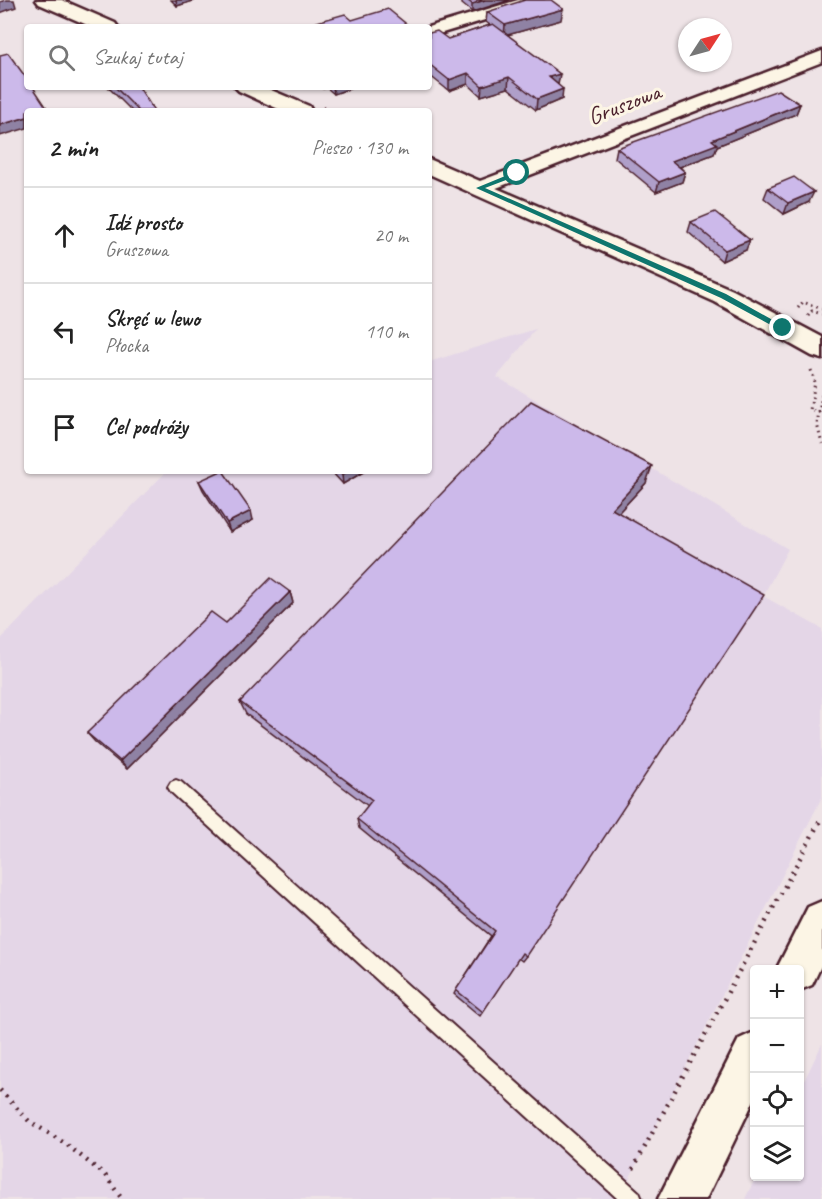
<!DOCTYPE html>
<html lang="pl">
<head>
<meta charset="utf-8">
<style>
	body { margin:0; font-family:Caveat,sans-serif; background:#f6f6f6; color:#222 }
	.controls { position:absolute; right:18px; bottom:18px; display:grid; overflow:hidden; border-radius:6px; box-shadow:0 2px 4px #0004 }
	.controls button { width:54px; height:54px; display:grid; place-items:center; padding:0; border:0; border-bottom:2px solid #e0e0e0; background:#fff; color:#222; font:30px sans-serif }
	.compass { position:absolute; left:678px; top:18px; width:54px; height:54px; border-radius:50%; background:#fff; box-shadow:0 2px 4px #0004; rotate:54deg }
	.stop { position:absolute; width:18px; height:18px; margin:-14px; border:4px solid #0f766e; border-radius:50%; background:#fff }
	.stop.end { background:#0f766e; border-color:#fff; box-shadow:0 2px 6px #0008 }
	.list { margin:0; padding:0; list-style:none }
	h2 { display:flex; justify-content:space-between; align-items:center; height:78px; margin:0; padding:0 24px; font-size:26px }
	h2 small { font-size:20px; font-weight:400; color:#767676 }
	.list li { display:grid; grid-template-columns:39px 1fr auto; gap:18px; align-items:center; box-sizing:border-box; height:96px; padding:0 24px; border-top:2px solid #e0e0e0 }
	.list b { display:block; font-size:22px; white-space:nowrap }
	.list p { margin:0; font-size:20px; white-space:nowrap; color:#767676 }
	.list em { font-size:20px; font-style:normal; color:#767676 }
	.icon { flex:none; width:33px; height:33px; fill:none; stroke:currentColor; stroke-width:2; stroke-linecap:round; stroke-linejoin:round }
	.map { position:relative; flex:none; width:822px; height:1199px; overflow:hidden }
	.search { position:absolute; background:#fff; box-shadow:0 2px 4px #0004; left:24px; top:24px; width:408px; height:66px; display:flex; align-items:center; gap:15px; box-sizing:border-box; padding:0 21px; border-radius:6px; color:#767676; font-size:22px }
	.panel { position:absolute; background:#fff; box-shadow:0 2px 4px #0004; left:24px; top:108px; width:408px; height:366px; border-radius:6px }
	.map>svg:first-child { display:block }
</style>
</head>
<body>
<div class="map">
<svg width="822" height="1199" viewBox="0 0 822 1199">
	<rect width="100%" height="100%" fill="#eee3e6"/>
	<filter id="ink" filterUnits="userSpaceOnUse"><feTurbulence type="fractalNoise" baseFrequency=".0167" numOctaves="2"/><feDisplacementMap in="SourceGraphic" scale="12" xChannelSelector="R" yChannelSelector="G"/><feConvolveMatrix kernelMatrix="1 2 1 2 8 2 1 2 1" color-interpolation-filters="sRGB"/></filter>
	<g filter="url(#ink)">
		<g fill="#e4d6e7">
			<polygon points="536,329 497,377 788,549 763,596 822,629 822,797 619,1199 0,1199 0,640 167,471 429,471 429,362"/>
			<polygon points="822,1044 822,1199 745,1199 756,1177 800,1176 800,1089"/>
		</g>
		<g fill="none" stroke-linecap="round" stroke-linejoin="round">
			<defs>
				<polygon id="service" points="176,780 181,782 639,1192 642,1199 618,1199 171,792 168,787 171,782"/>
				<g id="minor">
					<polygon points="518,0 543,0 541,3 429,37 428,27"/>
					<polygon points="822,51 822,62 486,192 479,194 472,192 469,188 472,184"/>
				</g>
				<g id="tertiary">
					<polygon points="36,0 62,0 115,23 118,27 92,27 39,4"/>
					<polygon points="235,87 264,87 309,106 312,111 283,111 239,91"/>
					<polygon points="429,159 733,290 822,337 822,359 812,356 715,302 429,174"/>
					<polygon points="822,901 822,964 812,985 800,990 800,970 776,970 808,907"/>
					<polygon points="754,1032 754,1100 706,1199 658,1199 739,1039"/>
				</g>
			</defs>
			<use href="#service" stroke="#4a1f2b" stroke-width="4"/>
			<use href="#minor" stroke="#4a1f2b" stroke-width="5"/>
			<use href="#tertiary" stroke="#4a1f2b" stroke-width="5"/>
			<polyline stroke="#4a1f2b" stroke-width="2" stroke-dasharray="1 3" stroke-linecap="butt" points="323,107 334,111"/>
			<g stroke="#4a1f2b" stroke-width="3" stroke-dasharray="1.5 4" stroke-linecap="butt">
				<polyline points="798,308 803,302 822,309"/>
				<polyline points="808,316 812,311 822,314"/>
				<polyline points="811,370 815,382 810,410 822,413"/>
				<polyline points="822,395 817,424 822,444"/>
			</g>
			<g stroke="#4a1f2b" stroke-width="4.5" stroke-dasharray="2 6" stroke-linecap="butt">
				<polyline points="0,1090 29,1121 66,1144 105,1175 122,1199"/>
				<polyline points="633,1169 822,817"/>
			</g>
			<use href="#service" fill="#fcf5e5" fill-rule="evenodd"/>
			<use href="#minor" fill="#fcf5e5" fill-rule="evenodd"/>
			<use href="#tertiary" fill="#fcf5e5" fill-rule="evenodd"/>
		</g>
		<g fill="#af9fc9" stroke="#4a1f2b" stroke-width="1.5">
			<polygon points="171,0 196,0 177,6"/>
			<polygon points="462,0 510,0 472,12 462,4"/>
			<polygon points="487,12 561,20 507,35 558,85 562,99 536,110 508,88 481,96 468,84 449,91 429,75 429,33 448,39 490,25 486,22"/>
			<polygon points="108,87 139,87 154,111 132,111"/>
			<polygon points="321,87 354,87 334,94 327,88 323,89"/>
			<polygon points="800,104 796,114 717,146 714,154 680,167 685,172 682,182 656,192 615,158 617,148"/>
			<polygon points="768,188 809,202 784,214 764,198"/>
			<polygon points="691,222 746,250 722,261 688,232"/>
			<polygon points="331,471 365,471 343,484"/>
			<polygon points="199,481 253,520 230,532 203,490"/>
			<polygon points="646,483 618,513 526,956 522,961 518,958 480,1016 454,994 456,990 491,936 359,828 357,819 368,806 246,714 240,702"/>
			<polygon points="290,592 293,603 127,769 95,742 87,733 226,623"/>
		</g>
		<g fill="#8f82a4" stroke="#4a1f2b" stroke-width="1.5">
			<polygon points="6,0 14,0 16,7 0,13 0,2"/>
			<polygon points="176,0 196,0 177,6"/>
			<polygon points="485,0 510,0 472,12 472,4"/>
			<polygon points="563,9 561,20 504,36 505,25"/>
			<polygon points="468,73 468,84 449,91 449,80"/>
			<polygon points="560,74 558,85 549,77"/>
			<polygon points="509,77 508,88 481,96 482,86"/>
			<polygon points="333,87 354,87 334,94"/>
			<polygon points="563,89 562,99 536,110 537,99"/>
			<polygon points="800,104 796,114 717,146 714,154 669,171 672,161 712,140"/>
			<polygon points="27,117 27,128 0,136 0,125"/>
			<polygon points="685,172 682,182 656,192 659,182"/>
			<polygon points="814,192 809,202 784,214 788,203"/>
			<polygon points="750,240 746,250 722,261 725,250"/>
			<polygon points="652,466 646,483 606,526 612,509"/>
			<polygon points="348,471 365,471 343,484 342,475"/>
			<polygon points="251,511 253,520 230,532 227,523"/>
			<polygon points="290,592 293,603 127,769 120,761"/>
		</g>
		<g fill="#ccb9ea" stroke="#4a1f2b" stroke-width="1.5">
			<polygon points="467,0 485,0 472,4"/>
			<polygon points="525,0 551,0 563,9 505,25 487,12"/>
			<polygon points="388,9 410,27 308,27 306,25 345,14 352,20"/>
			<polygon points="493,24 560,74 549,77 563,89 537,99 509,77 482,86 468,73 449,80 429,64 429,33 437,31 448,39"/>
			<polygon points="8,53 27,79 27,87 33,87 49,111 27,111 27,117 0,125 0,55"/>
			<polygon points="115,87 139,87 154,111 139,111"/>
			<polygon points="778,90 800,104 712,140 717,144 672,161 685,172 659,182 617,148"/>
			<polygon points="794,177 814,192 788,203 768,188"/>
			<polygon points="715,212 750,240 725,250 691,222"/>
			<polygon points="531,401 652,466 612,509 764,595 526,956 522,953 483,1012 456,990 495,931 357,819 372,800 240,702"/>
			<polygon points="221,471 223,471 251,511 227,523 199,481"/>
			<polygon points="338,471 348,471 342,475"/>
			<polygon points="271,578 290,592 120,761 87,733 211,612 226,623"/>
		</g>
	</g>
	<polygon fill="#0f766e" points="517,171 519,175 485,188 726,294 787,328 780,330 721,298 476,188"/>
	<g text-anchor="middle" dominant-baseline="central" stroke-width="6" stroke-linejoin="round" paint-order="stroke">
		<g font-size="24" fill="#4a1f2b" stroke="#fcf5e5">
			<text transform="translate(624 104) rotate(-21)">Gruszowa</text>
		</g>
	</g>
</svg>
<div class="controls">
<button>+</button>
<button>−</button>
<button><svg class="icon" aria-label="locate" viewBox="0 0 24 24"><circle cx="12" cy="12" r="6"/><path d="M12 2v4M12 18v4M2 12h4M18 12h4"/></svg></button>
<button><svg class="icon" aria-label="layers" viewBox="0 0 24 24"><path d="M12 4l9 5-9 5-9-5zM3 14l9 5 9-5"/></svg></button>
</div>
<svg class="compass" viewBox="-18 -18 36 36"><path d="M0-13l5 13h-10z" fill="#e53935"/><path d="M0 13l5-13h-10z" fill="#767676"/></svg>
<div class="stop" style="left:517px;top:173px"></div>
<div class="stop end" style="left:783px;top:328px"></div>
<div class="search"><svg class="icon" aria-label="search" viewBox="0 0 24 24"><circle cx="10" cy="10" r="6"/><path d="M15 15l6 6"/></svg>Szukaj tutaj</div>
<section class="panel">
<h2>2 min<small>Pieszo · 130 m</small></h2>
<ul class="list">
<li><svg class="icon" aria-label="ahead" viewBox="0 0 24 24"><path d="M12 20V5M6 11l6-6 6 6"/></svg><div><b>Idź prosto</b><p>Gruszowa</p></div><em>20 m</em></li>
<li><svg class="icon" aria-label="left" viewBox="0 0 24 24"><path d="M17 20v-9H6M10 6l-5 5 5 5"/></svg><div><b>Skręć w lewo</b><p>Płocka</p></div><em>110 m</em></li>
<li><svg class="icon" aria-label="arrive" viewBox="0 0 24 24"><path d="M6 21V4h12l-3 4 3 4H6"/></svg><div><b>Cel podróży</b></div></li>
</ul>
</section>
</div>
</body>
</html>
